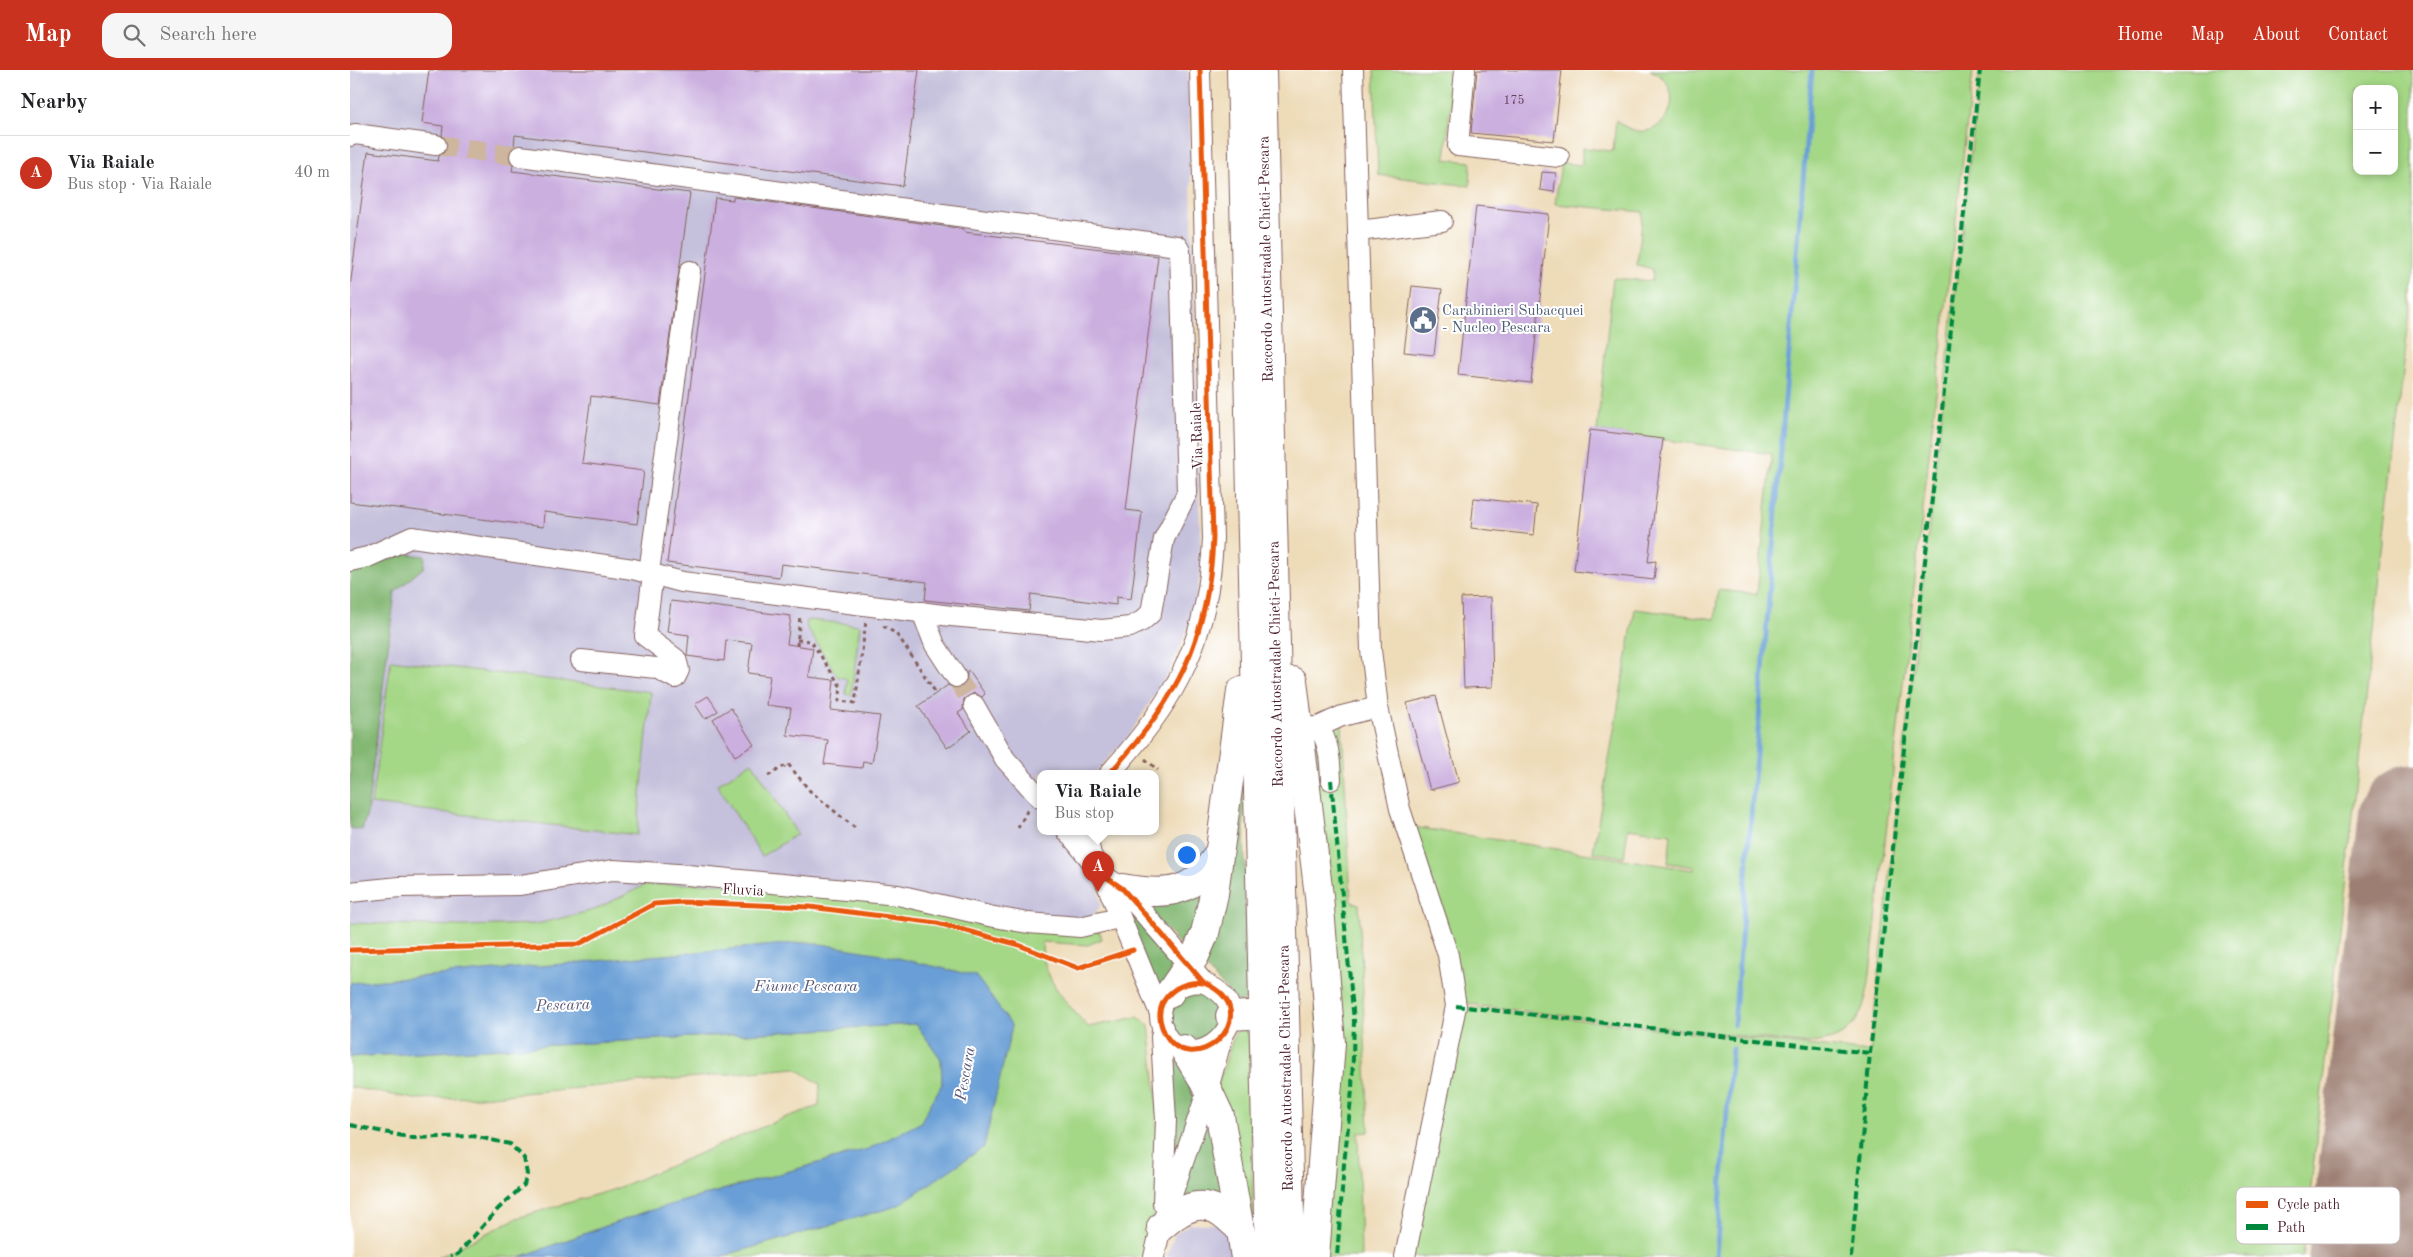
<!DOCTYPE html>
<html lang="en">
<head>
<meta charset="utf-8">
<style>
	body { margin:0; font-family:"Old Standard TT",serif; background:#f6f6f6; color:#202124 }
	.controls { position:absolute; right:15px; top:15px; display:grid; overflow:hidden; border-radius:10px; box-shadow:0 2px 8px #0003 }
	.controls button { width:45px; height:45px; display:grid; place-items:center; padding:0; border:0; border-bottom:1px solid #e0e0e0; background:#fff; color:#202124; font:25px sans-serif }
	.you { position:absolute; left:836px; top:784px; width:18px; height:18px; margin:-12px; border:4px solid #fff; border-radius:50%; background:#1a73e8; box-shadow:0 0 0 8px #1a73e833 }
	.badge { display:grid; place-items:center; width:32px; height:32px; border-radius:50%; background:#c8321e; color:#fff; font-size:16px; font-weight:700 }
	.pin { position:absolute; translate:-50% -41px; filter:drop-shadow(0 1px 2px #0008) }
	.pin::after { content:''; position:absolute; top:26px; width:18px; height:15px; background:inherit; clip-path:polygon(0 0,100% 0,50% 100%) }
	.popup { position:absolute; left:687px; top:700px; width:122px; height:65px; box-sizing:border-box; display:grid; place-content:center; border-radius:10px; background:#fff; filter:drop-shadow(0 1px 4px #0005); font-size:16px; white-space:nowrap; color:#757577 }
	.popup b { font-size:19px; color:#202124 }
	.popup::after { content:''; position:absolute; left:50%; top:100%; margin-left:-10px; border:10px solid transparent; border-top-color:#fff }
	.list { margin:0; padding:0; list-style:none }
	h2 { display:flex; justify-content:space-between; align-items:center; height:65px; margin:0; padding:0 20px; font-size:21px }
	h2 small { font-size:16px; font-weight:400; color:#757577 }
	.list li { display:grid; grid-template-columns:32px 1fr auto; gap:15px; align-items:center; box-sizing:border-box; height:75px; padding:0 20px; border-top:1px solid #e0e0e0 }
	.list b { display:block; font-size:19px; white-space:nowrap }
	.list p { margin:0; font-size:16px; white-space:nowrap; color:#757577 }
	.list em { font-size:16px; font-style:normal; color:#757577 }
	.icon { flex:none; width:28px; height:28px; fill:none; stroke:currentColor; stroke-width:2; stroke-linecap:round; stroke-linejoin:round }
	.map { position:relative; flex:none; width:2063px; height:1187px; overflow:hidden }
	header { display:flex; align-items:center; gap:30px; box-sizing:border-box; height:70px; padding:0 25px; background:#c8321e; color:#fff }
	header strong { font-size:24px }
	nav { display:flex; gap:28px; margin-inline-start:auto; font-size:18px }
	.search { width:350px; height:45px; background:#f6f6f6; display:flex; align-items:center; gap:12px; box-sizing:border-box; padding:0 18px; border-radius:15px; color:#757577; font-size:19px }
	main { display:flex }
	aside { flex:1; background:#fff }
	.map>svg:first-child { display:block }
</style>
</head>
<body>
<header>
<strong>Map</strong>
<div class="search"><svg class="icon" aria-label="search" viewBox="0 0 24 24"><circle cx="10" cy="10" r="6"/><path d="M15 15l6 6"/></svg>Search here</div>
<nav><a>Home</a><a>Map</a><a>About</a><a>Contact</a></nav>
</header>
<main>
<aside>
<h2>Nearby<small></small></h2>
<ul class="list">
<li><span class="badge">A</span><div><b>Via Raiale</b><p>Bus stop · Via Raiale</p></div><em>40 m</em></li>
</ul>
</aside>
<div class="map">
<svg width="2063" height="1187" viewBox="0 0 2063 1187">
	<rect width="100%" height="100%" fill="#fff"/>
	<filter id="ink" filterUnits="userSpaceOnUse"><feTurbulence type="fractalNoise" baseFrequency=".02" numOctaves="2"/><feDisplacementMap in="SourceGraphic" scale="10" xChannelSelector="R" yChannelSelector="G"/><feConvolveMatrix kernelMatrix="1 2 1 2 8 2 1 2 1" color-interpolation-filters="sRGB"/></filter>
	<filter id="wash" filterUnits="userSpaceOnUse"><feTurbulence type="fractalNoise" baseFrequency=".0096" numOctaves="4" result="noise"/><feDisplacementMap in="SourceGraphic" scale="20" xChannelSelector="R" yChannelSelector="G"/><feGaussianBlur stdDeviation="1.12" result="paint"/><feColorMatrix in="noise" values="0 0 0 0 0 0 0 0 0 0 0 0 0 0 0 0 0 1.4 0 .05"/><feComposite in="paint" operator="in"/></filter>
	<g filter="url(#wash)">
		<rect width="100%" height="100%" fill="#eedcb9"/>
		<g fill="#c5c0db">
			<polygon points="0,0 838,0 851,498 844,543 819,602 778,667 745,703 690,703 690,761 724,761 748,819 751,835 740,850 295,815 244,840 187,854 113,856 0,853"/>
			<polygon points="840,1154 867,1154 880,1169 884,1187 816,1187 825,1164"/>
		</g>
		<g fill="#a4d786" stroke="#777b58" fill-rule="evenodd">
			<polygon points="1024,0 1104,0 1095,89 1121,92 1120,116 1028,105"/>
			<path d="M 1300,0 L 1623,0 L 1519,912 C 1512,954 1497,973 1452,973 L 1131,936 L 1114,932 L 1057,756 L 1344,800 L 1344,797 L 1318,793 L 1321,764 L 1278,758 L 1274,787 L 1243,782 L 1285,539 L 1365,549 L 1368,520 L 1407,524 L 1422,384 L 1247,361 L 1263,208 L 1302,211 L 1303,199 L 1287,195 L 1293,142 L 1205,134 L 1211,93 L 1232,95 L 1232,78 L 1263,81 L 1266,50 C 1309,88 1347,19 1300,0 Z"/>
			<path d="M 1630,0 L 2063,0 L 2063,214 L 1953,1187 L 1055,1187 L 1106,936 L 1520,982 ZM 2007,19 L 2044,19 L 2044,101 L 2007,101 Z"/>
			<polygon points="460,550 510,555 501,626 496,624 497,611 495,608 488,607 457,558 456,551"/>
			<polygon points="41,590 301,622 287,765 21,734"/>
			<polygon points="992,654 1001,832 1009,834 1019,1062 1008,1063 1011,1187 974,1187 958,674 965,670 972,671"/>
			<polygon points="402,692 447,764 412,786 367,715"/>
			<path d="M 372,813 L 532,829 L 750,862 L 752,869 L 738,875 L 692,872 C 692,909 715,931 738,957 L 788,947 L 799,955 L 807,1028 L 806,1127 L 796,1187 L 369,1187 L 547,1136 L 662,956 L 458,873 L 0,913 L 0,853 L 113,856 L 187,854 L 244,840 L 295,815 Z"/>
			<polygon points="566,954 591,989 592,1014 571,1053 518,1079 295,1142 170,1187 89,1187 167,1148 265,1119 434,1048 469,1036 470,1014 445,998 130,1027 64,1029 0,1017 0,987"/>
			<polygon points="899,956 904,1187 866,1020 885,963 892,958"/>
		</g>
		<g fill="#83b873" stroke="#666c4f">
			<polygon points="56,484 75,486 74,497 45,522 17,743 12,760 0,758 0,501"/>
			<polygon points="893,709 898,930 888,932 851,893"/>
			<polygon points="861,806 839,884 788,829"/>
			<polygon points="769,827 826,897 806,925"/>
			<circle cx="844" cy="946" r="23"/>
			<polygon points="816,976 849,1021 821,1109"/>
			<polygon points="859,1037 880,1140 826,1135"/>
		</g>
		<polygon fill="#699fd6" stroke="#5a5f80" points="458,872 526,883 626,906 662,956 634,1077 547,1136 369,1187 170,1187 295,1142 518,1079 570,1053 592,1014 591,989 566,954 0,987 0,913"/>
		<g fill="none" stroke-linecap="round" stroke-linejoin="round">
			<g stroke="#699fd6" stroke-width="5">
				<polyline points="1384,955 1462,0"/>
				<polyline points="1366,1187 1382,979"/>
			</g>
			<polyline stroke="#9c7e72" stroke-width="109" points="2013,1187 2063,749"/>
		</g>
		<g id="blocks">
			<g fill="#caafdf">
				<polygon points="79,0 569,0 553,116 165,65 164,76 158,85 163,95 162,101 340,123 310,335 241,326 232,393 294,401 287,454 194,442 193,457 0,432 0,217 18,82 88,91 89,86 96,82 98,76 97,70 92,65 93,56 72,53"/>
				<polygon points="1127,0 1212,0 1204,71 1121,63"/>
				<polygon points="1192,102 1206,103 1204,122 1190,120"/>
				<polygon points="383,127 614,159 614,162 808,186 776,440 792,442 781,529 766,527 766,535 681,524 679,541 575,530 577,512 431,494 429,507 317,493 365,128 383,130"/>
				<polygon points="1126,136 1199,144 1181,313 1108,305"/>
				<polygon points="1062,216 1092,219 1084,285 1054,282"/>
				<polygon points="1240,360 1313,369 1298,492 1306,491 1304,510 1224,501"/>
				<polygon points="1124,428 1187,435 1184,465 1121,458"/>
				<polygon points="1141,527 1143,617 1114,618 1111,528"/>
				<polygon points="321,531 441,546 437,574 463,578 459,607 484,610 481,640 530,646 522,693 513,691 512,698 474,694 478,670 437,665 441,638 416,635 420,606 398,603 402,573 376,570 374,591 337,586 339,565 317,562"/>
				<polygon points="619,601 635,624 632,627 624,623 614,629 613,640 608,643 621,661 597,678 568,636 598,615 606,619 613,617 617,612 617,602"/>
				<polygon points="358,626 368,641 355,649 345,634"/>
				<polygon points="1086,626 1109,712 1080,720 1057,633"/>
				<polygon points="381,638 404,675 385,686 363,649"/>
			</g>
		</g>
	</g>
	<g filter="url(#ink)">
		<use href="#blocks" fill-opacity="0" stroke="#83615d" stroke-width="1"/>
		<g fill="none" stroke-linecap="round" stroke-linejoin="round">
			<g stroke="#cdb69d" stroke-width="20" stroke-dasharray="20 10" stroke-linecap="butt">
				<polyline points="86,75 170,86"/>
				<polyline points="606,607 624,635"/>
			</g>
			<defs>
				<g id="minor">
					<polyline points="1003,0 1021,580 1028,637 1050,739 1098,885 1106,936 1055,1187"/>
					<polyline points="1115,0 1108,76 1209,87"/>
					<polyline points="0,66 5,64 86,75"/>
					<polyline points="1008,161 1092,151"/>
					<polyline points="0,491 18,487 62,467 283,499 332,512 601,546 752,560 780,557 792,551 801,543 814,469 837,423 830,181 827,176 170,86"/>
					<polyline points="299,502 340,201"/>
					<polyline points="572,542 585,575 606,607"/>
					<polyline points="231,590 306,598 325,608 329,600 326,589 295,566 303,504"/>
					<polyline points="624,635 655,689 690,728"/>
					<polyline points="968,657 992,646 1028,637"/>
					<path d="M 948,658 L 968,657 C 980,673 980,691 981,710"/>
					<path d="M 760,703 C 827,629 859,570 863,468 L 850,0"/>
					<path d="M 717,761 L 753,805 L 772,818 L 854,913 C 924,943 836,1020 812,957 C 802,930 829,909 854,913"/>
					<polyline points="736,761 741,785 753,805 811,946"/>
					<polyline points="0,822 50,817 170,815 263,800 327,804 548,825 639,846 678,853 730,857 769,848"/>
					<polyline points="813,1133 816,1050 811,967 813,957"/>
					<polyline points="804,1187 811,1157 858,1019 872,968"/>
				</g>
				<g id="highway">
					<polyline points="891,0 919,1187"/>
					<polyline points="912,0 941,1187"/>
					<polyline points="943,611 969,826 981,973 965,1187"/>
					<path d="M 772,818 C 816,826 845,825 869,782"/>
					<polyline points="819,924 845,886 855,863 864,824 891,621"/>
					<polyline points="880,946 898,945"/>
					<polyline points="834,979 854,1012 870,1046 890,1160"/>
					<path d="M 811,1157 C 833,1137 854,1125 879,1149 C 882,1152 888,1156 890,1160 C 893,1167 893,1179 895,1187"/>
				</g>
			</defs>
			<use href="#minor" stroke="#83615d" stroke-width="22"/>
			<use href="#highway" stroke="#83615d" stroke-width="30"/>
			<g stroke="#83615d" stroke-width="3" stroke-dasharray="4 4" stroke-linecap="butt">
				<polyline points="533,556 545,563 551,570 586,623"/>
				<polyline points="447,570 461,571 491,617 489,631 505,633 516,551"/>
				<polyline points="447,576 450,545"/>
				<polyline points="795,689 808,700"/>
				<polyline points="418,706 438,694 460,721 505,758"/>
				<polyline points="668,758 678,739"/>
			</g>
			<use href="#minor" stroke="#fff" stroke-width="20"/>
			<use href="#highway" stroke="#fff" stroke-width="28"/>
			<g stroke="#00873e" stroke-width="4" stroke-dasharray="8 4" stroke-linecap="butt">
				<polyline points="981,710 1004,951 1002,1020 994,1094 987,1187"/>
				<polyline points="1106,936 1520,983"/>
				<polyline points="0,1055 63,1068 123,1066 160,1074 174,1088 177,1104 174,1115 148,1139 108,1184 100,1187"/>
				<polyline points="1501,1187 1520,983 1630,0"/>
			</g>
			<defs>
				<g id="cycleway">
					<path d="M 760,703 C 827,629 859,570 863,468 L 850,0"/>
					<path d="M 753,805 L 772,818 L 854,913 C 924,943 836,1020 812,957 C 802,930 829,909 854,913"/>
					<polyline points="0,880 229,874 304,834 332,832 460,837 587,853 666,874 728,898 783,880"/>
				</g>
			</defs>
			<use href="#cycleway" stroke="#fff" stroke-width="8"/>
			<use href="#cycleway" stroke="#e8590c" stroke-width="5"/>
		</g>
	</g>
	<defs>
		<symbol id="civic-disc" viewBox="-11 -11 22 22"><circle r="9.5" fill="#5c6f8a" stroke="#fff"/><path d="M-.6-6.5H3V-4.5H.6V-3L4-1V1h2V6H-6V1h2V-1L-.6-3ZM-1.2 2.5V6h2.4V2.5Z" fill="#fff"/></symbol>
	</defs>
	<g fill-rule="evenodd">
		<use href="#civic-disc" x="1057" y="234" width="32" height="32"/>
	</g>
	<g text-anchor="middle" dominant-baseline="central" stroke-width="4" stroke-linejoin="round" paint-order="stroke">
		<g font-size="12" fill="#6a4358">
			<text x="1164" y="31">175</text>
		</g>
		<g font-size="15" fill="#4a1f2b" stroke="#fff">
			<text transform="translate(917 189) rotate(-91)">Raccordo Autostradale Chieti-Pescara</text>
			<text transform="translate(848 366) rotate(-92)">Via Raiale</text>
			<text transform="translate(927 594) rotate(-91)">Raccordo Autostradale Chieti-Pescara</text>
			<text transform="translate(393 821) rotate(3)">Fluvia</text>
			<text transform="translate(937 998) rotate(-91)">Raccordo Autostradale Chieti-Pescara</text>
		</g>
		<g font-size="15" fill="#4e5e75" stroke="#fff" text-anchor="start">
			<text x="1092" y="241">Carabinieri Subacquei<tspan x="1092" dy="17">- Nucleo Pescara</tspan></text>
		</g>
		<g font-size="16" font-style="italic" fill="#585978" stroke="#fff">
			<text x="456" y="917">Fiume Pescara</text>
			<text transform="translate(213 936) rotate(-2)">Pescara</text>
			<text transform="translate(616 1004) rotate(-80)">Pescara</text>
		</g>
	</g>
	<rect x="1886" y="1117" width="164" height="57" rx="8" fill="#fff" stroke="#c9bcbf" stroke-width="1"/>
	<rect x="1896" y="1131" width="22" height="7" fill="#e8590c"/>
	<rect x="1896" y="1154" width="22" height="6" fill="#00873e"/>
	<g font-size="14" fill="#4a1f2b">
		<text x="1927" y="1139">Cycle path</text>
		<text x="1927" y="1162">Path</text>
	</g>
</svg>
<div class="controls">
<button>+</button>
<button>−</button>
</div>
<div class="you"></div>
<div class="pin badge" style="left:748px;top:822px">A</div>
<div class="popup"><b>Via Raiale</b>Bus stop</div>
</div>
</main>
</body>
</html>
